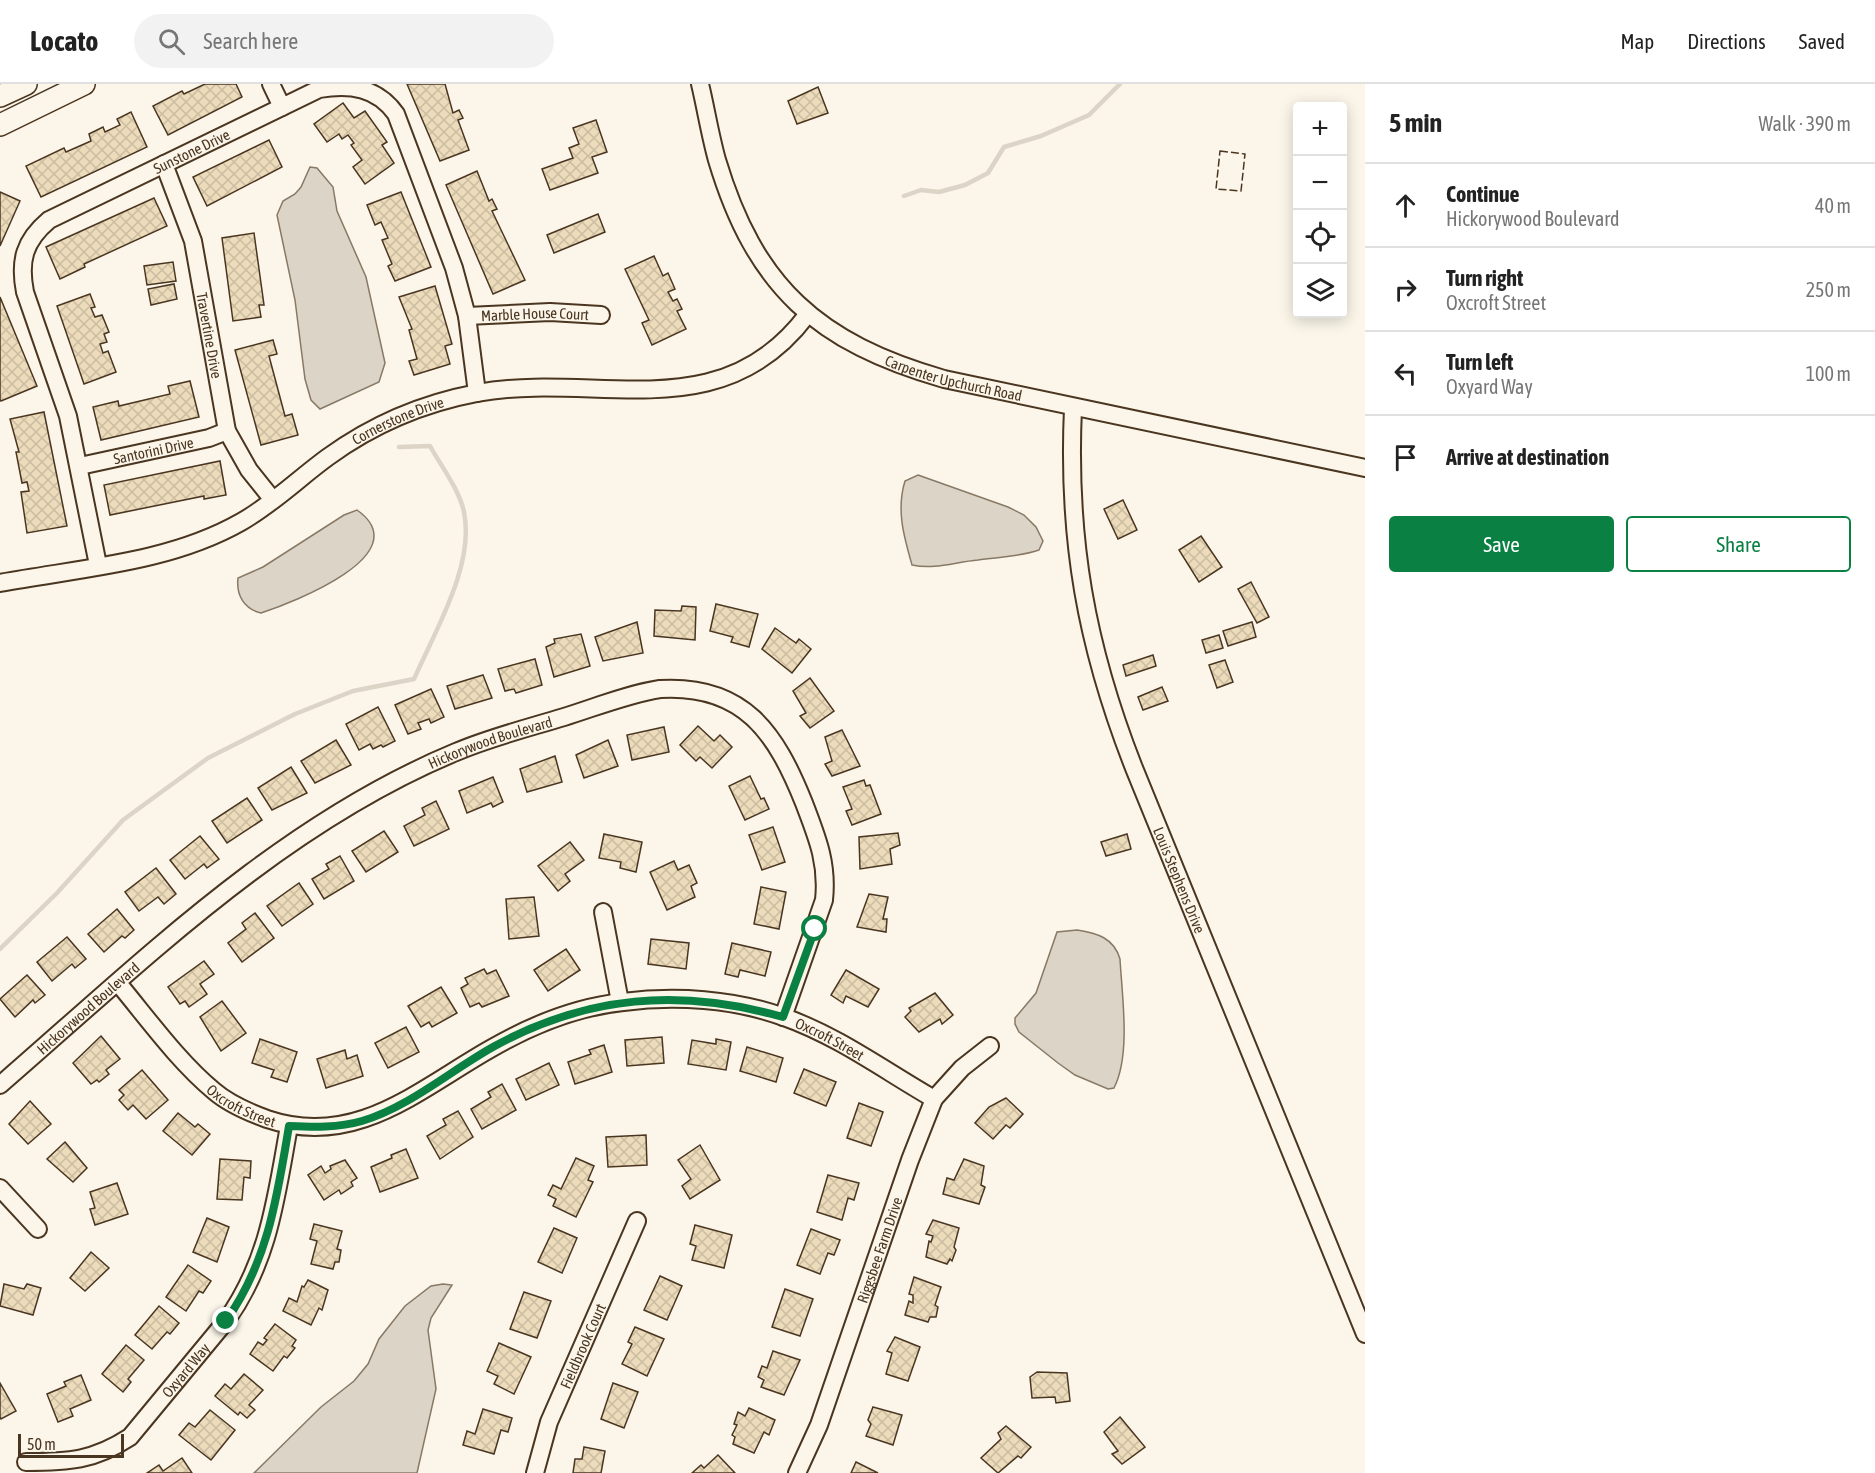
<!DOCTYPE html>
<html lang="en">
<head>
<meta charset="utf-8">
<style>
	body { margin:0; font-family:"Asap Condensed",sans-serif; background:#f2f2f2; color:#222 }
	.controls { position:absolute; right:18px; top:18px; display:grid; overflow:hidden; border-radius:6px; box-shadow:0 3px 15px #0003 }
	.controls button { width:54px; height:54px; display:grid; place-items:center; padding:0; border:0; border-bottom:2px solid #e0e0e0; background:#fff; color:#222; font:30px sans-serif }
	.scale { position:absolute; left:18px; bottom:15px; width:106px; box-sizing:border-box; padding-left:6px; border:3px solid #4a3520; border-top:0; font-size:16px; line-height:21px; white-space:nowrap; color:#4a3520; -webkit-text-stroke:4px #fbf6e9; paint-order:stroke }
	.stop { position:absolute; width:18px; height:18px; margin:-14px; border:4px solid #0b8043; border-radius:50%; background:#fff }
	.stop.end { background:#0b8043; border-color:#fff; box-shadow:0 2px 6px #0008 }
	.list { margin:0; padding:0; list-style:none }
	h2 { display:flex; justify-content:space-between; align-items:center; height:78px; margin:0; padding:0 24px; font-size:26px }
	h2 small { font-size:20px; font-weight:400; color:#767676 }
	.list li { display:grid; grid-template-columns:39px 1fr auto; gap:18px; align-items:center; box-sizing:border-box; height:84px; padding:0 24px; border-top:2px solid #e0e0e0 }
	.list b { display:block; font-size:22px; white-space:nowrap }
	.list p { margin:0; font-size:20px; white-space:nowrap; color:#767676 }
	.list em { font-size:20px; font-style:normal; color:#767676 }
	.actions { display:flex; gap:12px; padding:18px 24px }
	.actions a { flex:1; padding:14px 0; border:2px solid #0b8043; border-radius:6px; text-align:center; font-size:21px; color:#0b8043 }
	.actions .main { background:#0b8043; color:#fff }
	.icon { flex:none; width:33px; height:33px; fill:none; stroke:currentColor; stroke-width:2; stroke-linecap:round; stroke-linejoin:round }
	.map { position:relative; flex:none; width:1365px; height:1389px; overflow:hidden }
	header { display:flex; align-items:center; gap:36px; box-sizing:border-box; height:84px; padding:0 30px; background:#fff; border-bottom:2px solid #e0e0e0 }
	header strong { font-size:28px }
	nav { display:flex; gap:33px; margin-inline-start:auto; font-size:21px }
	.search { width:420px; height:54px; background:#f2f2f2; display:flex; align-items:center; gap:15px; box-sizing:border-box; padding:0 21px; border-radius:33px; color:#767676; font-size:22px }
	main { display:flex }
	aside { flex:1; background:#fff }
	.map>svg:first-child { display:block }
</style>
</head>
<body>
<header>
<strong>Locato</strong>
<div class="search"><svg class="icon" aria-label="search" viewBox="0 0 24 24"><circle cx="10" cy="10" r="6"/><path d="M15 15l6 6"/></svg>Search here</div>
<nav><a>Map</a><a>Directions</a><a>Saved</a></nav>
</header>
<main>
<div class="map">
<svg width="1365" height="1389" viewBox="0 0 1365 1389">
	<defs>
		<pattern id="building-cross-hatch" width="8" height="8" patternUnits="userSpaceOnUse" patternTransform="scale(1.5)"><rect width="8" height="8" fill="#ecdcbc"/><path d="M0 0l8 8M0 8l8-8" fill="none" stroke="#ccbda1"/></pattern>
	</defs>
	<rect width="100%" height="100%" fill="#fbf6e9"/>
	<g fill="#dcd4c6" stroke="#887966" stroke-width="1.5">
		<polygon points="310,83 317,84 333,103 337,127 366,193 385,279 379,298 320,325 311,316 305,295 295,216 277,131 283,117 295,110 301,103"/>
		<path d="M 918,391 L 1008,423 L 1024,431 L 1036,443 L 1043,457 L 1039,466 C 1018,473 1000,473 978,476 C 955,478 935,486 912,481 C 904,453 896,426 905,397 Z"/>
		<path d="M 357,426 C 419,470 294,518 261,529 C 244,525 236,511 238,494 L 263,483 L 344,431 Z"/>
		<path d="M 1077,846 C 1097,849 1114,854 1120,875 C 1122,912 1131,971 1114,1004 L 1108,1005 L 1075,991 L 1058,979 L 1019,948 L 1015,940 L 1015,934 L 1036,909 L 1057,848 Z"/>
		<polygon points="443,1200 452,1201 431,1234 428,1246 436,1305 417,1389 254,1389 321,1323 354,1297 368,1280 379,1255 405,1222 431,1202"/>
	</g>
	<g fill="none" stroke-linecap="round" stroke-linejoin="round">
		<g stroke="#dcd4c6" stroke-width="4.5">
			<polyline points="904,112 921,106 939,108 965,101 988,89 1004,63 1041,52 1089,31 1120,0"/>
			<path d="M 0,865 L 57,809 L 123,736 L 208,674 L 295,630 L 353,607 L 414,595 C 435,547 475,481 464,428 C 459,405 441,382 430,362 L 399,363"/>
		</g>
	</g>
	<g fill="url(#building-cross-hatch)" stroke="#4a3520" stroke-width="1.5">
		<polygon points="205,0 236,0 242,13 168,51 153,22 182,7 184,10"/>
		<polygon points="407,0 445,0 453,29 459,26 463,34 458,36 469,66 440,77"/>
		<polygon points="818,3 828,29 797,40 788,17"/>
		<polygon points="343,19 354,34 365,27 387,58 382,61 394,79 365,100 353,83 362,76 351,61 354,59 348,51 342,55 339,50 327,58 314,40"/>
		<polygon points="131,28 147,63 41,113 26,82 64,64 66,68 91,57 89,50 103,43 105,48 120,41 117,35"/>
		<polygon points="596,36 607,68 592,73 598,89 550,106 542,85 573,74 569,64 579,60 573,44"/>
		<polygon points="269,56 282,83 207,122 193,93"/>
		<polygon points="477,87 489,117 492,115 497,125 492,127 525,196 493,210 446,101"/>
		<polygon points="0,108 20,117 0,162"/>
		<polygon points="401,108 431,183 395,197 388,182 392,180 382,156 388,154 381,138 375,141 367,121"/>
		<polygon points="154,114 167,142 84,180 85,183 60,195 46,163"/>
		<polygon points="598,130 605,148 554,169 547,151"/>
		<polygon points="254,149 264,221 259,221 261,233 233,237 222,154"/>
		<polygon points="654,172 663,192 668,189 675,205 668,208 673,217 677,215 682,225 677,227 686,245 652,261 642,239 649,236 625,185"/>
		<polygon points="173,178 176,197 147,201 144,182"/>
		<polygon points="174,200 177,215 151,221 148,205"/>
		<polygon points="435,202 452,260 445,262 450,280 414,291 409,277 417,275 409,246 412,245 399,213"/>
		<polygon points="90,210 95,223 91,224 95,233 102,231 109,248 104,250 107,258 100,260 103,269 108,267 116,288 84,300 57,222"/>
		<polygon points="0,213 37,302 1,317 0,315"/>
		<polygon points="273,256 277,270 269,272 285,332 292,330 298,351 261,361 235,266"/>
		<polygon points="190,297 199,333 101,356 93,323 118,317 119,322 170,310 168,302"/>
		<polygon points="44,328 67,442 27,449 21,408 29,407 27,398 22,399 16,368 19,368 10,335"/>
		<polygon points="220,377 226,411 204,415 204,412 110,431 104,401"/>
		<polygon points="1123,416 1137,446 1118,455 1104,425"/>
		<polygon points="1201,452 1222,483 1199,498 1179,466"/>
		<polygon points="1251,498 1269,533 1257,539 1238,505"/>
		<polygon points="716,520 758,530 749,563 731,558 733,553 710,547"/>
		<polygon points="682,522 696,523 695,556 654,552 655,526 681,527"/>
		<polygon points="637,538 643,569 603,577 595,553"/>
		<polygon points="1252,538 1256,553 1228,562 1223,547"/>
		<polygon points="775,544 796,559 799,555 811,565 792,589 762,565"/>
		<polygon points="581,550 590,582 554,593 546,563 555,559 554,555"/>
		<polygon points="1219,551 1223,564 1206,569 1202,556"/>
		<polygon points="1153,571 1156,582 1126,592 1123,581"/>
		<polygon points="535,575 542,601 516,609 514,605 505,607 498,585"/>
		<polygon points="1225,576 1233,598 1217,604 1209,581"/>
		<polygon points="483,591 492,614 455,625 447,602"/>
		<polygon points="810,594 834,627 810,644 800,632 806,629 793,607"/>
		<polygon points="1162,603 1168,617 1143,626 1138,613"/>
		<polygon points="431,605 444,633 431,639 429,635 418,639 421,645 408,650 395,621"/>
		<polygon points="378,623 395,657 383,663 381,661 373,665 370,660 359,666 346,640"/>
		<polygon points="698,642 714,657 720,651 732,663 712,684 700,673 696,677 680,661"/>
		<polygon points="664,643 669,668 632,676 627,651"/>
		<polygon points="842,646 860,682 832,692 825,680 832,677 825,653"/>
		<polygon points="336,656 351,681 315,699 301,677"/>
		<polygon points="608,656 618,682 584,694 576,671"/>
		<polygon points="555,672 562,698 527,708 520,685"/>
		<polygon points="291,683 307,709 272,726 258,704"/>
		<polygon points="750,692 761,715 764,714 769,725 745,736 729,702"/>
		<polygon points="493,693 503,718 493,723 491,719 467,729 459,707"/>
		<polygon points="864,696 866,702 870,701 881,730 852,741 846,727 852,725 843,703"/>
		<polygon points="247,714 262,736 227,759 212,737"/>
		<polygon points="436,717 449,745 414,762 404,742 425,731 422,724"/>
		<polygon points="773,743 785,778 762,786 749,751"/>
		<polygon points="384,747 398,768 366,788 352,767"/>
		<polygon points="898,749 900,761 890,765 892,780 860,785 859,753"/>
		<polygon points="604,750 642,758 636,788 620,784 621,778 599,774"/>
		<polygon points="1127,750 1131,765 1106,772 1101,758"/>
		<polygon points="200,752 219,775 207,784 204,780 185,795 170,776"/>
		<polygon points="570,758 584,776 565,790 570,797 558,807 538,782"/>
		<polygon points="340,772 354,797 324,815 312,795 329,785 326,780"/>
		<polygon points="674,777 678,786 689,781 697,799 691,802 695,813 667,826 650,788"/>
		<polygon points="156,784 176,810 164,820 158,813 139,827 125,808"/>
		<polygon points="299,799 313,820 282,842 267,822"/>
		<polygon points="761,803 786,808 779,845 754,840"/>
		<polygon points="869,810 888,813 883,835 887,835 886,848 857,843"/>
		<polygon points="534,813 539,852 509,855 506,815"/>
		<polygon points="117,825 134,846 125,854 122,852 104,868 88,850"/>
		<polygon points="255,829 274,854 242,878 228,859 246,845 242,839"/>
		<polygon points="67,853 86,875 75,884 72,880 52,897 37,878"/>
		<polygon points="651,855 689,859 686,885 648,880"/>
		<polygon points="732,859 771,868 765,892 740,886 738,893 725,890"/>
		<polygon points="566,865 580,886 548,907 534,886"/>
		<polygon points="204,877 214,890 200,900 207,910 189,923 185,917 180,920 168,903"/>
		<polygon points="484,885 487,890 496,886 509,912 482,923 479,919 470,923 461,904 468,900 465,894"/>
		<polygon points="846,886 879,905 868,923 846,912 843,919 831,911"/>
		<polygon points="27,891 45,911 35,919 33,916 15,933 0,915"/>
		<polygon points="441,903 457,929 432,943 429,938 421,943 408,922"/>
		<polygon points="935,909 953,931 942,940 940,935 919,948 905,933 911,927 909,924"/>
		<polygon points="222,917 246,949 221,967 200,933"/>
		<polygon points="406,943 419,968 388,984 375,959"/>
		<polygon points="101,952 120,975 106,986 109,990 99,998 97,996 91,1000 73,979"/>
		<polygon points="662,953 664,979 627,982 625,956"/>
		<polygon points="260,955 297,968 287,998 271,993 274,986 252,979"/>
		<polygon points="716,955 731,958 726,986 688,980 692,956 716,960"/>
		<polygon points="604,961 612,988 575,1000 568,978 591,970 589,966"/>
		<polygon points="747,963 783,974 776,998 740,987"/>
		<polygon points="345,966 347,975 357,971 363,992 326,1004 317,975"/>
		<polygon points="549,979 559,1001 526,1016 516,995"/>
		<polygon points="804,985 836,998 826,1022 794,1009"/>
		<polygon points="142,986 168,1016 146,1035 133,1021 128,1026 119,1016 124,1011 119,1006"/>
		<polygon points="502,1000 516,1026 482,1045 471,1025 491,1013 488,1008"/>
		<polygon points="1006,1014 1023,1030 1010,1044 1006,1041 993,1055 975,1039 989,1023"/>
		<polygon points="30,1017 51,1040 28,1060 9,1040"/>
		<polygon points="859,1019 883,1028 871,1062 847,1054"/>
		<polygon points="458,1027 473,1053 440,1075 427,1052 446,1041 443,1035"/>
		<polygon points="178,1029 195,1043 198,1040 210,1050 192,1071 163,1047"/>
		<polygon points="646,1051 647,1081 608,1083 606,1053"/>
		<polygon points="65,1058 87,1084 73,1098 47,1075"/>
		<polygon points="700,1061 720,1096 690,1115 682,1102 691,1095 678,1076"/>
		<polygon points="406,1065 418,1094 380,1108 371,1083 392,1074 391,1071"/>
		<polygon points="576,1074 594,1082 588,1096 593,1098 576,1133 553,1122 556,1115 548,1111 553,1101 561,1105"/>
		<polygon points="220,1075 251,1077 250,1094 244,1093 242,1116 217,1115"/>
		<polygon points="964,1075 984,1082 981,1101 985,1103 979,1120 943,1110 947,1094 954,1096"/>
		<polygon points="345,1076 357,1094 351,1098 353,1102 341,1110 339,1106 324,1116 308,1091 321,1082 325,1089 331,1085 330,1082"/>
		<polygon points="828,1091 859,1099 854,1116 848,1114 842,1136 817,1128"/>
		<polygon points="117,1099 128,1130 95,1141 90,1125 95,1124 90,1108"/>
		<polygon points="207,1134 229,1143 217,1178 193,1168"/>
		<polygon points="933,1136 959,1144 954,1163 956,1166 952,1177 950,1175 947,1180 926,1173 929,1157 931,1158 933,1152 926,1150"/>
		<polygon points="314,1140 342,1147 337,1165 341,1166 339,1178 335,1178 333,1185 311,1180 317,1157 310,1155"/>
		<polygon points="695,1141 732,1151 724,1184 692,1176 696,1162 690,1160"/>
		<polygon points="554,1144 577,1154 562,1189 538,1178"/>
		<polygon points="811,1145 840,1156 834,1171 828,1169 820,1190 797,1181"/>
		<polygon points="91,1168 109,1184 85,1207 70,1194"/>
		<polygon points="188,1181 211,1197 203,1209 199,1207 186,1227 166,1213"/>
		<polygon points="660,1192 682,1202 667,1236 644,1226"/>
		<polygon points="914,1193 941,1203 935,1221 938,1223 936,1233 930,1233 928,1238 905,1231 909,1217 913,1219 913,1211 909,1210"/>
		<polygon points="308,1196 328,1206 322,1226 319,1224 311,1241 283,1227 289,1214 297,1218 302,1202 304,1203"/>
		<polygon points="4,1200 24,1205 27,1200 41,1204 33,1231 0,1222"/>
		<polygon points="785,1205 813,1215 800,1252 772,1243"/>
		<polygon points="524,1208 551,1217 537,1254 510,1245"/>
		<polygon points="159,1222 179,1239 170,1250 167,1248 152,1265 135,1251"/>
		<polygon points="275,1240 296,1256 292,1262 295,1264 287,1274 284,1272 273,1287 250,1270 258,1258 263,1261 267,1256 264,1254"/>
		<polygon points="635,1243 664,1255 647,1292 622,1280 632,1260 628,1258"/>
		<polygon points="895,1253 920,1263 908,1297 886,1290 892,1269 887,1267"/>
		<polygon points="499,1259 531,1273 514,1310 494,1300 498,1292 487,1287"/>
		<polygon points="126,1261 144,1276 128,1295 131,1298 123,1308 102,1290"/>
		<polygon points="773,1267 800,1276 784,1311 761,1303 764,1296 758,1293 762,1282 767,1284"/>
		<polygon points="1037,1288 1067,1289 1070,1317 1056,1319 1055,1313 1032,1314 1030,1293"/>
		<polygon points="244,1290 263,1306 249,1321 255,1326 247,1334 240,1328 238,1331 215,1312 225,1300 231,1305"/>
		<polygon points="81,1291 91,1316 70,1325 73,1332 58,1338 47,1310 66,1302 64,1298"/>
		<polygon points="0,1299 16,1327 1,1335 0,1333"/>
		<polygon points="613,1299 638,1308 624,1344 601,1335"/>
		<polygon points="873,1323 902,1331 893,1361 866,1352 871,1340 868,1336"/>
		<polygon points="749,1324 775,1336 769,1351 764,1348 754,1369 733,1360 735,1353 732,1351 737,1341 734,1340 738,1328 745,1332"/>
		<polygon points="483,1325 512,1334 508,1348 501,1346 494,1370 463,1361 467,1347 475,1350"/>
		<polygon points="210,1326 235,1346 211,1376 179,1351 189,1339 195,1343"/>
		<polygon points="1120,1333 1145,1363 1122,1380 1112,1370 1118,1367 1104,1348"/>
		<polygon points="1006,1342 1031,1363 1021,1374 1018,1372 998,1389 981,1374 1001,1355 998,1349"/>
		<polygon points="584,1363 605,1367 601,1389 573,1389 575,1375 582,1375"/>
		<polygon points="718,1371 735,1389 692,1389 701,1381 704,1384"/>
		<polygon points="182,1374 192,1389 147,1389 159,1381 163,1387"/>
		<polygon points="856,1378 878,1389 851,1389"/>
	</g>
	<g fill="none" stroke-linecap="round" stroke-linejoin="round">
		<defs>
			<g id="minor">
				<polyline points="271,0 282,23"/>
				<path id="s1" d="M 700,0 C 706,25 710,51 717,76 C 755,203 818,259 944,295 L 1365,384"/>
				<path id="s2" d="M 164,80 L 193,157 L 227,347 L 249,386 L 273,416"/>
				<path id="s3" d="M 467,232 L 550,228 L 601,231"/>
				<path id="s4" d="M 1073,324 C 1067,455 1086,562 1134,684 L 1365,1250"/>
				<path id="s5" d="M 80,382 L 209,354 L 227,347"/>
				<path id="s6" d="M 98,481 L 68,332 L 25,208 C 19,177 24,157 49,136 L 319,5 C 350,0 377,3 396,30 L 454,184 L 467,232 L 477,309"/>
				<path id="s7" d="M 0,499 C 80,484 169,479 241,438 C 273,420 299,394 328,373 C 372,341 424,319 477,309 C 596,287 720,347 807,231"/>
				<polyline points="603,828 620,918"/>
				<path id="s8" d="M 118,899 C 148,935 178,977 214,1007 C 229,1020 248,1028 267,1035 C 356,1065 419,1005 492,964 C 532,941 576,923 623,918 C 675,911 734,915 784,933 C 838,952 885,987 934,1015"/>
				<path id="s9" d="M 0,1001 C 142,878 280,741 456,668 C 491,653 528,644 564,633 C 596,623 628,610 660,605 C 744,600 776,649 804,719 C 817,753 828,779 824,816 L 783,933"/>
				<polyline points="0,1104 38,1145"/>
				<path id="s10" d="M 26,1378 C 69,1378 93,1377 130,1353 L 226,1237 C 269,1177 276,1114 289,1042"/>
				<path id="s11" d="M 535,1389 L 549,1338 L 637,1137"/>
				<path id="s12" d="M 797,1389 L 819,1341 L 910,1076 L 934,1015 L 962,984 L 990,962"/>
			</g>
			<g id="major">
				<polyline points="0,12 26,0"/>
				<polyline points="0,41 84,0"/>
			</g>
		</defs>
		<use href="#minor" stroke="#4a3520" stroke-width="20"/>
		<use href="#major" stroke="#4a3520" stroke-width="24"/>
		<use href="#minor" stroke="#fbf6e9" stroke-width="16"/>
		<use href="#major" stroke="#fbf6e9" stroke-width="21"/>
		<polygon stroke="#4a3520" stroke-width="1.5" stroke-dasharray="8 3" stroke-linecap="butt" points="1220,67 1245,70 1241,107 1216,105"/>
	</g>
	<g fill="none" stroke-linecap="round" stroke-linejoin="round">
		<path stroke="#0b8043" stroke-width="8" d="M 226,1237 C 268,1177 277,1114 289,1042 C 313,1043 338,1044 362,1037 C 409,1023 450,987 493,963 C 587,911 680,904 783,933 L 815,845"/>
	</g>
	<g text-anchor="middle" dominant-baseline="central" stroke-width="4.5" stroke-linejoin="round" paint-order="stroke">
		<g font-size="15" fill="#4a3520" stroke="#fbf6e9">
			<text stroke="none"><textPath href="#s6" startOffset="522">Sunstone Drive</textPath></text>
			<text stroke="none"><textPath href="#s3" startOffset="68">Marble House Court</textPath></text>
			<text stroke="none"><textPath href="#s2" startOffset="178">Travertine Drive</textPath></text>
			<text stroke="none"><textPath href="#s1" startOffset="420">Carpenter Upchurch Road</textPath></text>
			<text stroke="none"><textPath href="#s7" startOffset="438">Cornerstone Drive</textPath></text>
			<text stroke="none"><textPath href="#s5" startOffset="75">Santorini Drive</textPath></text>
			<text stroke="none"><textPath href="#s9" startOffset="603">Hickorywood Boulevard</textPath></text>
			<text stroke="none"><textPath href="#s4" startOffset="489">Louis Stephens Drive</textPath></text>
			<text stroke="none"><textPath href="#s9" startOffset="117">Hickorywood Boulevard</textPath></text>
			<text stroke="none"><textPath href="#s8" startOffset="804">Oxcroft Street</textPath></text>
			<text stroke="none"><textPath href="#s8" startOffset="176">Oxcroft Street</textPath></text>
			<text stroke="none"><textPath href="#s12" startOffset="238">Riggsbee Farm Drive</textPath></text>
			<text stroke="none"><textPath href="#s11" startOffset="136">Fieldbrook Court</textPath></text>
			<text stroke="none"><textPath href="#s10" startOffset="196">Oxyard Way</textPath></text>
		</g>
	</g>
</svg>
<div class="controls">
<button>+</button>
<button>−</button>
<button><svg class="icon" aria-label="locate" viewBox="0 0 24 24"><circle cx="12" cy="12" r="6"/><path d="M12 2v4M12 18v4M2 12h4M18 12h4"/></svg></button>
<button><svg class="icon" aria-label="layers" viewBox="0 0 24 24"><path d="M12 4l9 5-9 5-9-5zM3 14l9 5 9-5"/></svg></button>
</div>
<div class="scale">50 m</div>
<div class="stop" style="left:815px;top:845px"></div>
<div class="stop end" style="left:226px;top:1237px"></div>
</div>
<aside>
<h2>5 min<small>Walk · 390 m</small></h2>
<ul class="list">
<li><svg class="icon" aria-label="ahead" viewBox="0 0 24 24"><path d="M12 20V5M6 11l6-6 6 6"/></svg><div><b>Continue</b><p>Hickorywood Boulevard</p></div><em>40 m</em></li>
<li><svg class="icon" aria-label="right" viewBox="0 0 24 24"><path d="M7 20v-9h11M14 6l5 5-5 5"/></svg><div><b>Turn right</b><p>Oxcroft Street</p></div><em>250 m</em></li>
<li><svg class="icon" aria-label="left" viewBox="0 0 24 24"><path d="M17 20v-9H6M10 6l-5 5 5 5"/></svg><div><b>Turn left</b><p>Oxyard Way</p></div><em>100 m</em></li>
<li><svg class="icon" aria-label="arrive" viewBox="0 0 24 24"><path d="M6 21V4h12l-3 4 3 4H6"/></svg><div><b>Arrive at destination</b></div></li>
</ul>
<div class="actions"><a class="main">Save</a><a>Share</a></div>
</aside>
</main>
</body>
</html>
